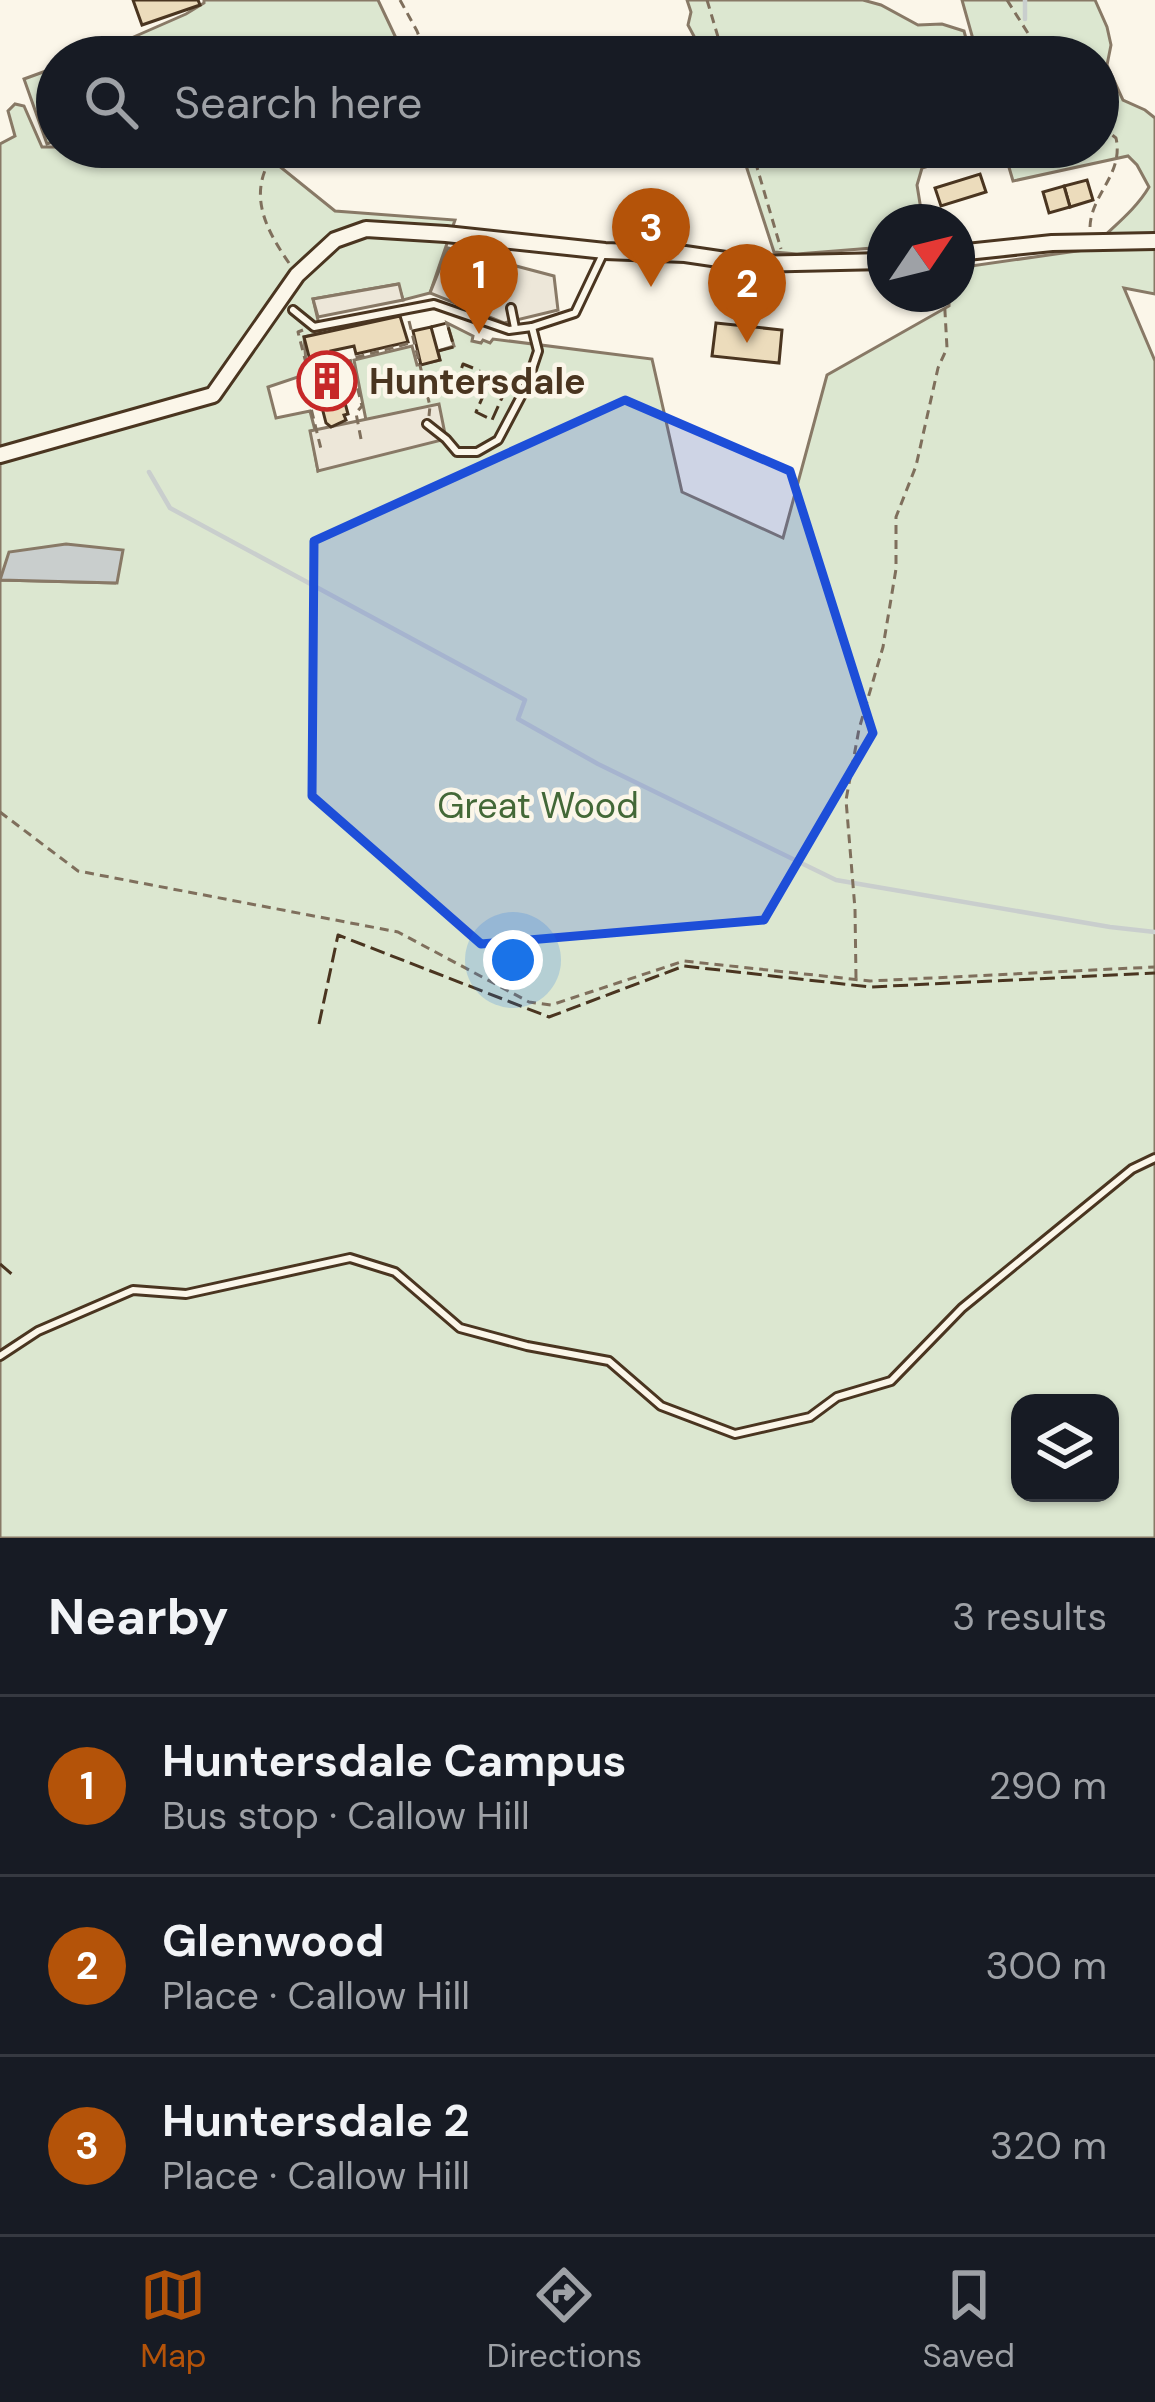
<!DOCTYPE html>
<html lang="en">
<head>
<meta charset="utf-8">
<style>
	body { margin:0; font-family:"DM Sans",sans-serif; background:#20242c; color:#f1f3f6 }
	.controls { position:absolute; right:36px; bottom:36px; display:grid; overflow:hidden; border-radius:24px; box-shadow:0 3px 9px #0004 }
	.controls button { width:108px; height:108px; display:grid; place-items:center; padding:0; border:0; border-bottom:3px solid #363941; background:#171b24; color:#f1f3f6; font:60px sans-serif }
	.compass { position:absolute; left:867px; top:204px; width:108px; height:108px; border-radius:50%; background:#171b24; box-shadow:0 3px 9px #0004; rotate:55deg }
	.you { position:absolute; left:513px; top:960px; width:42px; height:42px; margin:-30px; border:9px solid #fff; border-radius:50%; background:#1a73e8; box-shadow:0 0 0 18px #1a73e833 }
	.badge { display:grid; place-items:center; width:78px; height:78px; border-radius:50%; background:#b45309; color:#fff; font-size:39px; font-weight:700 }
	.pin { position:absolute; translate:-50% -99px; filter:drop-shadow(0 3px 6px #0008) }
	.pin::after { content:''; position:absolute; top:63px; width:42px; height:36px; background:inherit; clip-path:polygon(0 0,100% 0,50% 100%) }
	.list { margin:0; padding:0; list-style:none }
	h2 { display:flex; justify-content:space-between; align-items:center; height:156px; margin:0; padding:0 48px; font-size:51px }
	h2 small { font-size:39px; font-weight:400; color:#9ea1a6 }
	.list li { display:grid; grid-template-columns:78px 1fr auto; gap:36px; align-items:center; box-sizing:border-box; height:180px; padding:0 48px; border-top:3px solid #363941 }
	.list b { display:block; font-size:45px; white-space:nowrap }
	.list p { margin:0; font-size:39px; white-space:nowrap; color:#9ea1a6 }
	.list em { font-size:39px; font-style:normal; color:#9ea1a6 }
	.icon { flex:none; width:66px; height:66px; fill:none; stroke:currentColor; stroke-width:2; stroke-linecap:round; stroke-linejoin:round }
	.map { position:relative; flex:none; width:1155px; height:1538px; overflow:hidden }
	.search { position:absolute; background:#171b24; box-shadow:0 3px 9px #0004; left:36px; right:36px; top:36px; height:132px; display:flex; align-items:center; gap:30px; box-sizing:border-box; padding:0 42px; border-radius:66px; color:#9ea1a6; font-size:45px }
	.sheet { height:696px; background:#171b24 }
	nav { display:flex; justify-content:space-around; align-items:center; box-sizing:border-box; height:168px; border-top:3px solid #363941; background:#171b24; font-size:33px; color:#9ea1a6 }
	nav a { display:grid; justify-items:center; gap:6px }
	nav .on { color:#b45309 }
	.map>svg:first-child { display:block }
</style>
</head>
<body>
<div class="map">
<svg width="1155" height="1538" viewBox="0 0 1155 1538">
	<rect width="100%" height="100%" fill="#fbf6e9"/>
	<g fill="#dce7d0" stroke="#887966" stroke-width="3" fill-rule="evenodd">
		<polygon points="204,0 378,0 405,57 106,57 104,50 186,14 204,3"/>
		<polygon points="687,0 863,0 881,5 918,25 942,24 964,31 971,57 705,57 688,25 691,12"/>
		<path d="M 962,0 L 1095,0 L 1107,27 L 1111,45 L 1107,65 L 1123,100 L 1145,110 L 1155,118 L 1155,294 L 1124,288 L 1155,361 L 1155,1538 L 0,1538 L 0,580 L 116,583 L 0,576 L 0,144 L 15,136 L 8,111 L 15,104 L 24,106 L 42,147 L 288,147 L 263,153 L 335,211 L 455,220 L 430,293 L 403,300 L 398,284 L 313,299 L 321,333 L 304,337 L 307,374 L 268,387 L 276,418 L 310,411 L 315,430 L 311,431 L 318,471 L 438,405 L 366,420 L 354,360 L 412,346 L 417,365 L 440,360 L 438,351 L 454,346 L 447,323 L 473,336 L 472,341 L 481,343 L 483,340 L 490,343 L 493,339 L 652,359 L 682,492 L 783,538 L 827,375 L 949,306 L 949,294 L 957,294 L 957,268 L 1091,249 C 1111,228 1135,211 1149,187 L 1137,165 L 1128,156 L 1013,181 L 1003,147 L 1098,147 L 1098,57 L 978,57 ZM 1020,1403 L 1110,1403 L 1110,1493 L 1020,1493 Z"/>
		<polygon points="57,67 57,140 47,144 24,79"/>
		<polygon points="740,147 981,147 976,152 922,168 917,185 923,222 885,222 885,247 797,254 774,252"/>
	</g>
	<g fill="#ede7d9" stroke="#887966" stroke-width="3">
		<polygon points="448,248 554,276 558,310 504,323 430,293"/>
		<polygon points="399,284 403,300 318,317 313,299"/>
		<polygon points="439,404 446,439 318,471 310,431"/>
	</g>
	<polygon fill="#c9cecd" stroke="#887966" stroke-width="3" points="66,544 123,550 117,583 0,580 9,552"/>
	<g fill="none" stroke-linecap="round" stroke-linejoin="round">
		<g stroke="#c9cecd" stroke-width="4.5">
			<polyline points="1025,0 1025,19"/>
			<polyline points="149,472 170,508 525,700 518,719 598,764 836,880 1110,927 1155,932"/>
		</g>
	</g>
	<g fill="#ecdcbc" stroke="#4a3520" stroke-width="3">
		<polygon points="133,0 198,0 200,5 142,25"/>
		<polygon points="980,174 986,192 941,206 935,188"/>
		<polygon points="1087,180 1093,200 1070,207 1064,186"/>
		<polygon points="1064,186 1070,207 1049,213 1043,192"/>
		<polygon points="400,316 408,342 356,354 354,346 331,351 348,414 344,415 346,420 331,427 326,423 304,337"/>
		<polygon points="716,323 782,330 779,363 712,356"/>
		<polygon points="431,327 440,360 421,365 413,331"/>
	</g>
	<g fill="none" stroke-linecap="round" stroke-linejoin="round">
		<defs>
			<g id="lane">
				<polyline points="511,308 515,328"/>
				<polyline points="293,310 314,327 434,304 509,330 532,327 575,313 603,254"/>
				<polyline points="427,424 446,439 457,452 477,452 498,440 526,387 538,351 532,327"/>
				<polyline points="0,1356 38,1331 133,1290 186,1294 350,1258 395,1272 460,1328 527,1346 609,1361 661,1406 735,1434 810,1417 837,1397 891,1381 962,1308 1132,1169 1155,1158"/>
			</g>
			<g id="street">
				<polyline points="957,253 1052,243 1155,241"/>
				<polyline points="0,455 213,395 297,275 335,240 366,229 446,234 605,251 685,254 753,264 885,261"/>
			</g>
		</defs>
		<use href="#lane" stroke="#4a3520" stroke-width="12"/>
		<use href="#street" stroke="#4a3520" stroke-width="20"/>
		<g stroke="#7f6f5c" stroke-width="3" stroke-dasharray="9 6" stroke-linecap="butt">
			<polyline points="400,0 417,31 427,57"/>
			<polyline points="707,0 724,57"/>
			<polyline points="1007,0 1043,57"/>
			<polyline points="751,147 781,249"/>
			<path d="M 1090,227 C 1091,194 1124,174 1116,138 L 1098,124"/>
			<path d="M 289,263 C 269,234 250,201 267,166 L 309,147"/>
			<polyline points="409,321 430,406 429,416"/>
			<polyline points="303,330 298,332 315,398 309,400 321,449"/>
			<polyline points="361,439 356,413 362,406 350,359 414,342"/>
			<polyline points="0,812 78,871 398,932 529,1002 551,1005 684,961 870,981 1155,967"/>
			<polyline points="856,978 855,909 846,800 859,729 883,647 896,569 896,517 916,466 938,368 947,348 944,294"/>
		</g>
		<use href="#lane" stroke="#fbf6e9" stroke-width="6"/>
		<use href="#street" stroke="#fbf6e9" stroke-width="14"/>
		<g stroke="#4a3520" stroke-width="3" stroke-dasharray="15 6" stroke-linecap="butt">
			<polyline points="431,327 447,323 454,347 438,351"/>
			<polyline points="473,368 463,364 460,373 484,383 487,374 479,371"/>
			<polygon points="492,376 508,384 492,420 476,412"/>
			<polyline points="319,1024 338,935 549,1017 684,966 870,987 1155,973"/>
			<polyline points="0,1264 14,1276"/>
		</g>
	</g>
	<path fill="#1d4ed8" fill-opacity="0.2" stroke="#1d4ed8" stroke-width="9" stroke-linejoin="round" d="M 625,400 L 790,471 L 873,733 L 764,920 L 481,944 L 312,796 L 314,541 Z"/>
	<defs>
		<symbol id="building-ring" viewBox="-11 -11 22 22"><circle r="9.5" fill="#fbf6e9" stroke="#c62828" stroke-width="1.5"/><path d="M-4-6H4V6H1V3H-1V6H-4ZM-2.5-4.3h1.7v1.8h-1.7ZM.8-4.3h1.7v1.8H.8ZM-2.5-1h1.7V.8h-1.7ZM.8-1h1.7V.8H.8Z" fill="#c62828"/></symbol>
	</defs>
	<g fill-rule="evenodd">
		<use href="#building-ring" x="294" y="348" width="66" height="66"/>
	</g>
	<g text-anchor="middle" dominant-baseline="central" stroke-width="9" stroke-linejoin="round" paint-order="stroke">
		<g font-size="36" font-weight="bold" fill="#4a3520" stroke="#fbf6e9" text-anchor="start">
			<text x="369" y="381">Huntersdale</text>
		</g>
		<g font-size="36" fill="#436837" stroke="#fbf6e9">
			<text x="538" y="805">Great Wood</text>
		</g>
	</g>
</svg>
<div class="controls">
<button><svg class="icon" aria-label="layers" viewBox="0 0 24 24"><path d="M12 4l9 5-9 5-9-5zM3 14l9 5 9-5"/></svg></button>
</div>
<svg class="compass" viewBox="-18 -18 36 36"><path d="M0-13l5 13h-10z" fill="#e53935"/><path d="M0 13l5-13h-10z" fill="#9ea1a6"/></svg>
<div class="you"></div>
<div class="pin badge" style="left:479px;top:334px">1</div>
<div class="pin badge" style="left:747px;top:343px">2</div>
<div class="pin badge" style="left:651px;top:287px">3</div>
<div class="search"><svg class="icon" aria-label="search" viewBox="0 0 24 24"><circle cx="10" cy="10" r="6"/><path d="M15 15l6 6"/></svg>Search here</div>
</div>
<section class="sheet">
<h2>Nearby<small>3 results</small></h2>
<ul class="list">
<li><span class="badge">1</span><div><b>Huntersdale Campus</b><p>Bus stop · Callow Hill</p></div><em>290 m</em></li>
<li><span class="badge">2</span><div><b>Glenwood</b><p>Place · Callow Hill</p></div><em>300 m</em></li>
<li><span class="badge">3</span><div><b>Huntersdale 2</b><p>Place · Callow Hill</p></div><em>320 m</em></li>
</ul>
</section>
<nav>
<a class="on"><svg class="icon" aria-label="map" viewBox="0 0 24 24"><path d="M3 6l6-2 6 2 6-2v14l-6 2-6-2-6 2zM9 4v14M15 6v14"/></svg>Map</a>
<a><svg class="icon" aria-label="directions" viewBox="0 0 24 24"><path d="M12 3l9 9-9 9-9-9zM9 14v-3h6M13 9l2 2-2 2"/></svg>Directions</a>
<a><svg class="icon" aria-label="saved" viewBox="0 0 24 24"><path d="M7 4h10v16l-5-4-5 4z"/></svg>Saved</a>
</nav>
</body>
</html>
